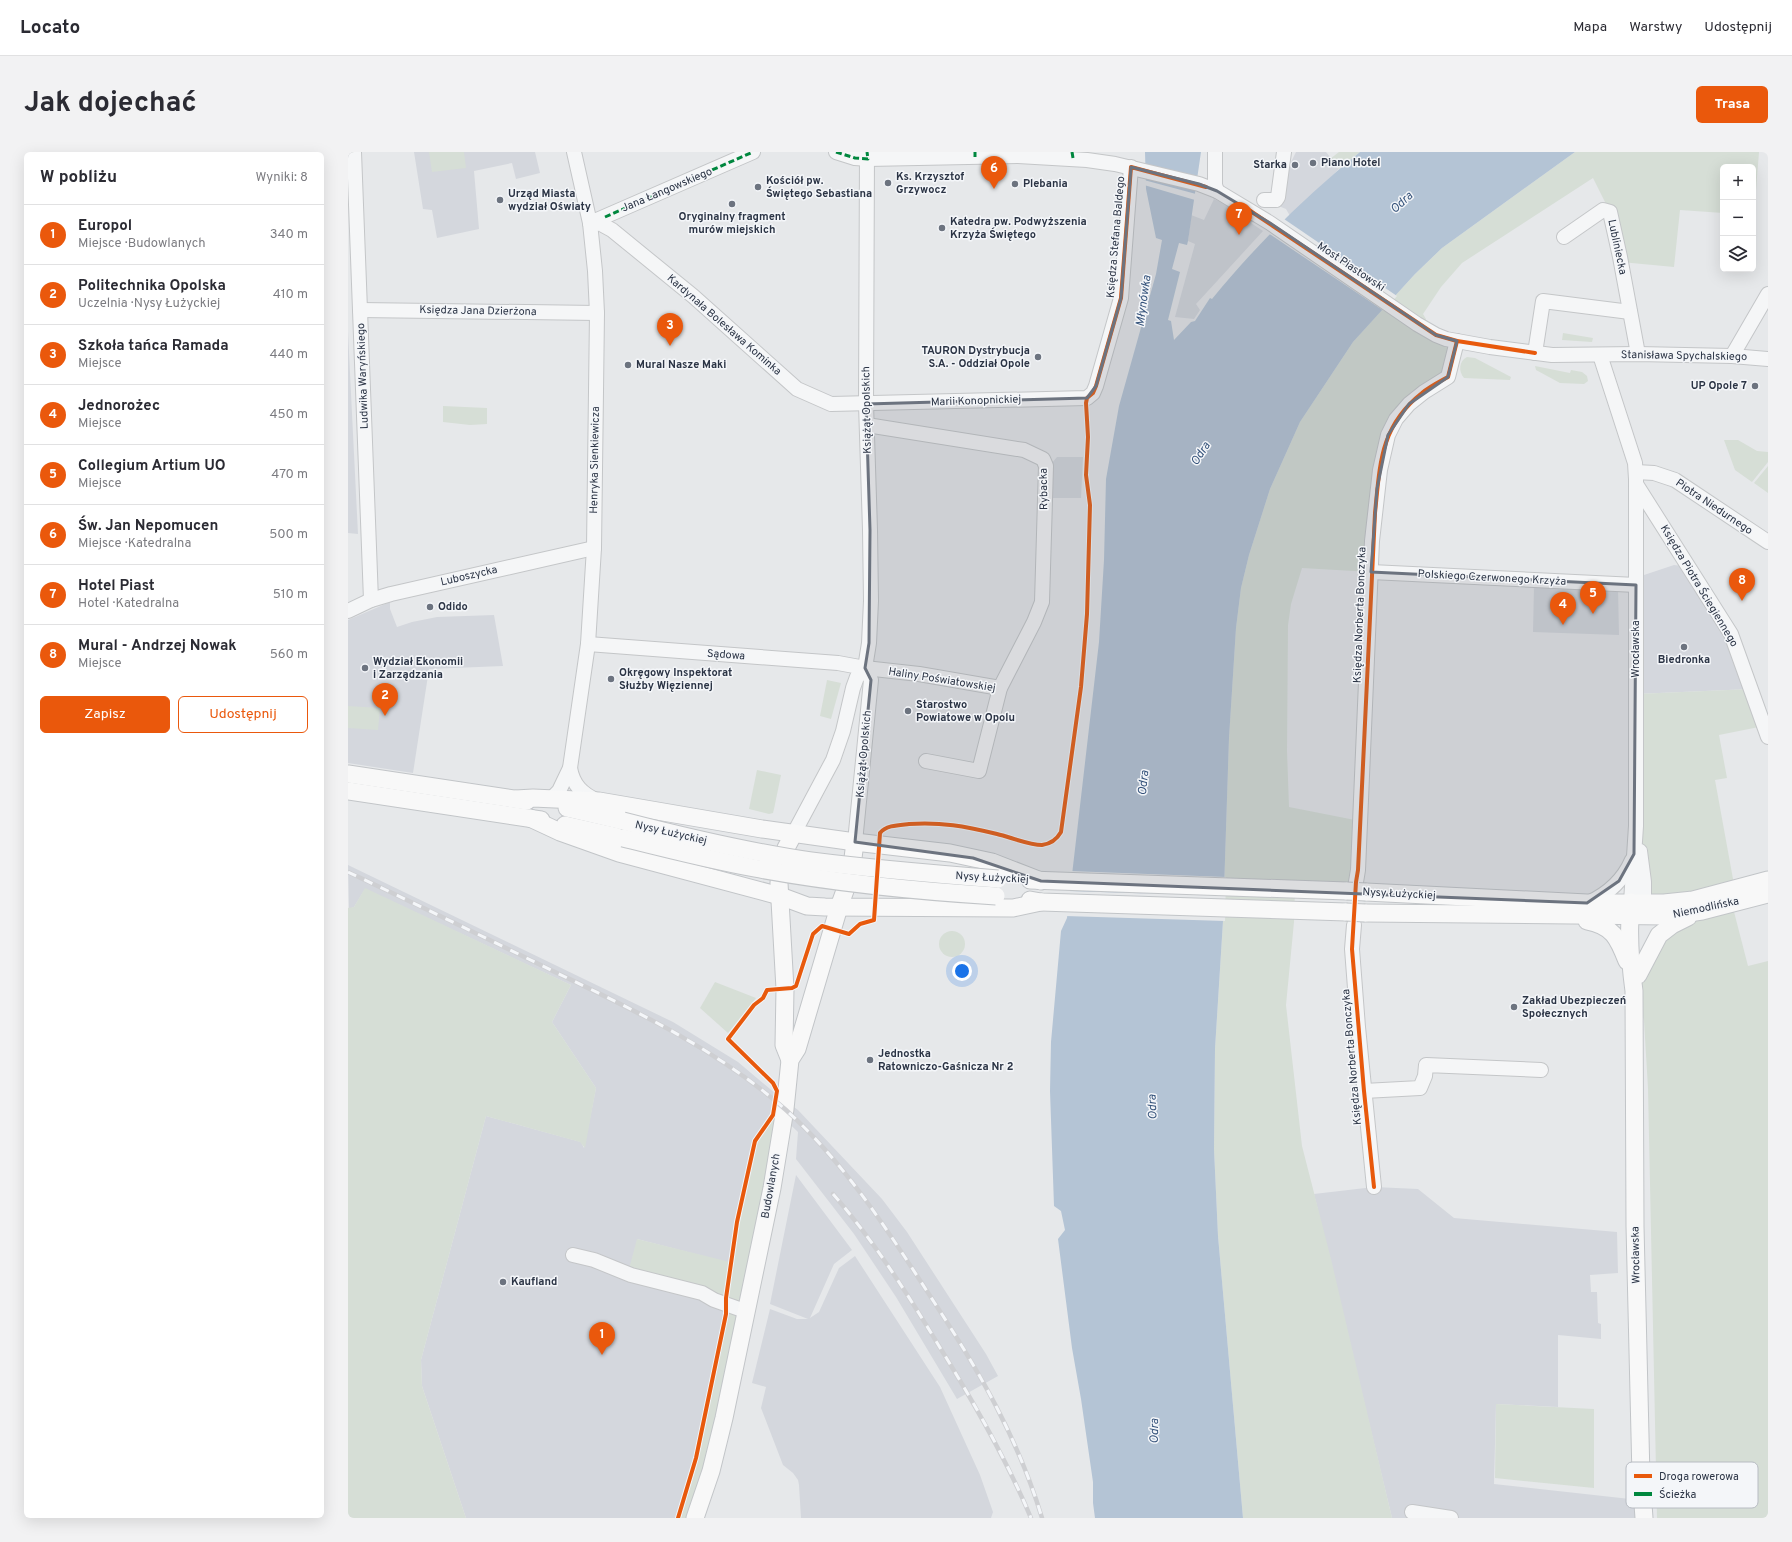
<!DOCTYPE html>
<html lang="pl">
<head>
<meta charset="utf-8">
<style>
	body { margin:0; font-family:Overpass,sans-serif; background:#f2f2f3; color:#2b2b33 }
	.controls { position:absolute; right:12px; top:12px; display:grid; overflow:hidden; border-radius:6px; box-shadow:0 4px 16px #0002 }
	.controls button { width:36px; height:36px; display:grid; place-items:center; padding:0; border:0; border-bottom:1px solid #e1e1e2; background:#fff; color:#2b2b33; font:20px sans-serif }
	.you { position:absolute; left:614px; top:819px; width:14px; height:14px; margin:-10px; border:3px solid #fff; border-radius:50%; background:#1a73e8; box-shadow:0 0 0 6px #1a73e833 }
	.badge { display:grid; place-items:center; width:26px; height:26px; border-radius:50%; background:#ea580c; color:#fff; font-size:13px; font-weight:700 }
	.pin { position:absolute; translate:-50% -33px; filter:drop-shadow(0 1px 2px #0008) }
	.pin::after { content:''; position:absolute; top:21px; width:14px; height:12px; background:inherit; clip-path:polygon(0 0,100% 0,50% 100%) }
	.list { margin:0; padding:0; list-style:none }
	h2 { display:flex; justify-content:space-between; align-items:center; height:52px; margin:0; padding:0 16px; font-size:17px }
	h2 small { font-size:13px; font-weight:400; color:#7c7c81 }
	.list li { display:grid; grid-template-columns:26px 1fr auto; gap:12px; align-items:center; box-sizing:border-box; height:60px; padding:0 16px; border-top:1px solid #e1e1e2 }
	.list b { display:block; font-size:15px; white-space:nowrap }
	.list p { margin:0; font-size:13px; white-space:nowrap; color:#7c7c81 }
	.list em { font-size:13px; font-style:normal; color:#7c7c81 }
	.actions { display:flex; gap:8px; padding:12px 16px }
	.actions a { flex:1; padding:9px 0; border:1px solid #ea580c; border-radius:6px; text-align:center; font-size:14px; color:#ea580c }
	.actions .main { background:#ea580c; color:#fff }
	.icon { flex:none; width:22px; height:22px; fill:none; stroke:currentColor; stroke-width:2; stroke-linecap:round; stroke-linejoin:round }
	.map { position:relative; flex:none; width:1420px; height:1366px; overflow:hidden; border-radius:6px }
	header { display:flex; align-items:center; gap:24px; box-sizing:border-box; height:56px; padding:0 20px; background:#fff; border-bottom:1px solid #e1e1e2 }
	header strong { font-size:19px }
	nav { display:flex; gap:22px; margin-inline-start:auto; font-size:14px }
	.intro { display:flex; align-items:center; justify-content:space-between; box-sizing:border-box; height:96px; padding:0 24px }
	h1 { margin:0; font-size:28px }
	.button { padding:10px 18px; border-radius:6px; background:#ea580c; color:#fff; font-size:14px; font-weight:700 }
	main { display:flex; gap:24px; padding:0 24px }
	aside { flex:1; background:#fff; border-radius:6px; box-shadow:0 4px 16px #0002 }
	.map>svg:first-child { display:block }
</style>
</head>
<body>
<header>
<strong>Locato</strong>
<nav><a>Mapa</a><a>Warstwy</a><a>Udostępnij</a></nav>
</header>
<div class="intro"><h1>Jak dojechać</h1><a class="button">Trasa</a></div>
<main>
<aside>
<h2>W pobliżu<small>Wyniki: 8</small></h2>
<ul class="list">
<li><span class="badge">1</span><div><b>Europol</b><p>Miejsce · Budowlanych</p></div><em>340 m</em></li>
<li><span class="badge">2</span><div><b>Politechnika Opolska</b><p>Uczelnia · Nysy Łużyckiej</p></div><em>410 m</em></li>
<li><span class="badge">3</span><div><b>Szkoła tańca Ramada</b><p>Miejsce</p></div><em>440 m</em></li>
<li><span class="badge">4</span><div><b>Jednorożec</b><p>Miejsce</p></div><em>450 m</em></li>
<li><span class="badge">5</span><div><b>Collegium Artium UO</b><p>Miejsce</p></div><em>470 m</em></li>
<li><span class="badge">6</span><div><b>Św. Jan Nepomucen</b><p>Miejsce · Katedralna</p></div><em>500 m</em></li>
<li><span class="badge">7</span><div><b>Hotel Piast</b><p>Hotel · Katedralna</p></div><em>510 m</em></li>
<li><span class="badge">8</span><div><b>Mural - Andrzej Nowak</b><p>Miejsce</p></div><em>560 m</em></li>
</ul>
<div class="actions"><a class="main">Zapisz</a><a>Udostępnij</a></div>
</aside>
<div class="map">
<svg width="1420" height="1366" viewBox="0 0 1420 1366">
	<rect width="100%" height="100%" fill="#e6e8ea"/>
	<g fill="#d4d7dd">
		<polygon points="66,0 187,0 192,21 168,27 164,11 126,19 131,77 89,86 84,58 75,57"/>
		<polygon points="948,0 978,0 983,6 982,7 991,17 942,64 938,57 933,55 933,50 939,18"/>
		<polygon points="866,47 906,66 903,71 915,79 848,152 852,158 846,167 827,165 847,92 840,89 843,63 856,68"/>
		<polygon points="0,180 5,282 10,382 0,381"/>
		<polygon points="709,305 735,305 733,346 704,346 704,311"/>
		<polygon points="1326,413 1334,414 1383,482 1403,537 1288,542 1293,424"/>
		<polygon points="1186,434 1270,436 1271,483 1185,480"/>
		<polygon points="42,450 42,457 49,475 64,470 89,465 146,463 155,514 81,517 65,621 0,611 0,468"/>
		<polygon points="0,713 325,870 390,910 428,942 450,958 534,1047 559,1080 638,1202 650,1224 609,1247 548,1145 506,1082 448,1007 450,980 426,957 423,966 409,986 405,997 389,1070 382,1111 289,1087 378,1160 348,1306 330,1366 118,1366 74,1234 73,1208 138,964 233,990 236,996 248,936 204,870 223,833 17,737 6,755 1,757"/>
		<polygon points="448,1023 504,1098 486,1112 462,1166 471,1160 491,1116 507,1104 592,1235 632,1323 645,1360 643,1366 453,1366 451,1333 450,1328 445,1321 435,1313 413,1256 418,1235 404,1231 422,1157 449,1167 460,1167 422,1152"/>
		<polygon points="1026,1035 1070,1037 1106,1066 1269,1080 1270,1121 1242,1123 1243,1140 1249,1140 1250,1171 1253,1172 1253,1187 1210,1183 1210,1255 1148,1252 1146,1332 1282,1347 1290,1349 1291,1366 1044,1366 966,1042"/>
	</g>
	<g fill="#d6ded6">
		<polygon points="81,0 116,0 118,16 84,20"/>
		<polygon points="991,0 1012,0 991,17 982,7"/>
		<polygon points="1227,0 1411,0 1406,64 1405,64 1405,15 1375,15 1375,61 1332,58 1326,115 1273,110 1262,60 1245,26 1114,111 1093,135 1075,162 1078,167 1074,175 1109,189 1101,217 1044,275 1023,420 954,416 943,452 940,473 939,599 941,655 1012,669 1011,737 947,735 946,770 938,853 954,994 983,1107 1044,1366 895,1366 870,1084 866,997 867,897 875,769 881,586 888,476 893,436 901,403 922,337 952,270 1005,190 1067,122 1094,96"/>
		<polygon points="1215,181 1245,186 1244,190 1214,188"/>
		<path d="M 1119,205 L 1127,206 L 1163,225 L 1162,228 L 1116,226 C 1110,219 1111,209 1119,205 Z"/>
		<polygon points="1187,214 1222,221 1223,218 1234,220 1239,224 1240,229 1236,232 1212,231 1188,218"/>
		<polygon points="95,254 139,256 139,272 122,273 95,270"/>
		<polygon points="1376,288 1390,288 1409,299 1420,300 1420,310 1404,330 1387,318"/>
		<polygon points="1420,314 1420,341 1406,331"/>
		<polygon points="479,528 493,531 483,567 472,564"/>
		<polygon points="1403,537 1416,574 1371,583 1379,626 1367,628 1387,738 1296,750 1288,542"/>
		<polygon points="0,554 32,556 30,578 0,576"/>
		<polygon points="409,618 433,623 426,657 425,661 421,662 401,657"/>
		<polygon points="17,736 223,833 204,870 248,936 237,996 232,990 138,964 73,1208 74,1234 118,1366 0,1366 0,756 6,755"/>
		<polygon points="1384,752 1400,814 1420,809 1420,1366 1309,1366 1300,936 1296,869 1290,844 1299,806 1311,783"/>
		<circle cx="604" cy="792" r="13"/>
		<polygon points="367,830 408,846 380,881 352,856"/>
		<path d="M 426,957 L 435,966 L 347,1366 L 330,1366 L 348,1306 L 378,1162 L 378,1153 L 280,1121 L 289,1087 L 382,1110 L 389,1070 L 405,997 C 410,982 423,972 426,957 Z"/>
		<polygon points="1148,1252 1246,1257 1246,1336 1147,1326"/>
	</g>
	<path fill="#b4c4d5" d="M 797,0 L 853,0 L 840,89 L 839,93 L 831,91 L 824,117 L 832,120 L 820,168 L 823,169 L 826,188 L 843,170 L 847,169 L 862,146 L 864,147 C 908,93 958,44 1012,0 L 1227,0 L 1094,96 L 1067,122 L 1005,190 L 952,270 L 922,337 L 901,403 L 893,436 L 888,476 L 881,586 L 875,769 L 867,897 L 866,997 L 870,1084 L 895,1366 L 747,1366 L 745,1351 L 745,1330 L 733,1247 L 724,1196 L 710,1087 L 717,1078 L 713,1059 L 706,1054 L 702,939 L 703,890 L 713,779 L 719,766 L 751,490 L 756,408 L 758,327 L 771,254 L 808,122 L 814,88 L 808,86 L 798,37 Z"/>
	<g fill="#e6e8ea">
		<polygon points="796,28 848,42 847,48 796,33"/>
		<polygon points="936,67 1049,144 1036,159 920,81"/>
		<polygon points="722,719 878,725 877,769 717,764 720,739 816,742 720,738"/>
	</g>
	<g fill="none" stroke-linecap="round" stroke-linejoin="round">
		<defs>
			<g id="minor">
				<polyline points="6,0 23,448"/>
				<polyline points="488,0 507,6 520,7 670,4 739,8 767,12 851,32 869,39 922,71 1069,172 1088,183 1098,187 1142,195 1204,203 1290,202 1384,204 1420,207"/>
				<polyline points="867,0 867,33 869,39"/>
				<polyline points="916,48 928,48 930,45 936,0"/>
				<polyline points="242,71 253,72 264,78 345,144 449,237 483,252 739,246 745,241 748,234 773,146 783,15"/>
				<polyline points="242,71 405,0"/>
				<polyline points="1216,85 1255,58 1262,60 1272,105 1290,202"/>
				<polyline points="12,158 249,161"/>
				<polyline points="1187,201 1195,149 1282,160"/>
				<polyline points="1252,203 1287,311 1288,327 1288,674 1283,750"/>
				<polyline points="1384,204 1420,142"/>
				<polyline points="519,273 676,298 695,307 698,314 694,450 686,470 652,536 631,619 578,609"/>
				<polyline points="1288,320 1306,321 1327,328 1420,390"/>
				<polyline points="1288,332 1383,482 1420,585"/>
				<polyline points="1023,420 1288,433"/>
				<polyline points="0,459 23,448 43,442 246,396"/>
				<polyline points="240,492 490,511 517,516 571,522 652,536"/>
				<path d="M 222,616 C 225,633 234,642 250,649"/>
				<polyline points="203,647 211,639 222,616 240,492 246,396 249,161 247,119 242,71 226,0"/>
				<polyline points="446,681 485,608 495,579 505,536 509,525 517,516 521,491 523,449 522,378 518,252 519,0"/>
				<polyline points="507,690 523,528 517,516"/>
				<polyline points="1292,699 1296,730 1296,750"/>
				<polyline points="1008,730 1010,718 1024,389 1032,318 1040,283 1048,267 1061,252 1076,240 1100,225 1109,189"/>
				<path d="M 1240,751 C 1260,742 1275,729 1284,708"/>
				<polyline points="1006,773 1004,797 1010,875 1026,1035"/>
				<polyline points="1016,939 1072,936 1077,924 1078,913 1193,918"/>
				<polyline points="225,1103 246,1108 283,1123 354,1141 366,1148 397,1159"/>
				<polyline points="1064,1360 1103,1366"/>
			</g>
			<g id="major">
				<polyline points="0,622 179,649"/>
				<polyline points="0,639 193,668"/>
				<polyline points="168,647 185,646 251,649 414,677 507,690 602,701 644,710 693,729"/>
				<polyline points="219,656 275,669"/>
				<polyline points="182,666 212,680 271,701 432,744 459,754 477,755 665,756 693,750"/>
				<polyline points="217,673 275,686"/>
				<polyline points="682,728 999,739"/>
				<polyline points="1018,740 1239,751 1316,751 1345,748 1420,728"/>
				<polyline points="682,748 693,750 998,760"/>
				<path d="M 1283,750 C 1280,780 1282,810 1286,839 L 1287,1074 L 1293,1325 L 1296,1366"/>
				<polyline points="1017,761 1320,764 1354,759 1420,742"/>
				<path d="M 1239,769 C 1265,774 1270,786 1279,809"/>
				<polyline points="1290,823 1311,783 1324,773 1340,765"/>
				<polyline points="442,908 436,893 437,837 431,731 433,712 438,696 446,681"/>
				<polyline points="347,1366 363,1319 376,1266 424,1036 437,957 442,908 449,897 491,755 503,722 507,690"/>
			</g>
		</defs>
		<use href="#minor" stroke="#c4c6c8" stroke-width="16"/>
		<use href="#major" stroke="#c2c5c8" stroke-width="19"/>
		<use href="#minor" stroke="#f5f6f7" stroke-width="14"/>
		<use href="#major" stroke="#f8f8f8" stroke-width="17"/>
		<defs>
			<g id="rail">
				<path d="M 0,720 C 70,753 140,787 209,821 C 290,860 370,898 438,958 C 499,1013 542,1082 586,1150 C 631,1219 670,1286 694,1366"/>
				<path d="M 485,1042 C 526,1089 559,1141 591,1194 C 625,1249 658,1306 683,1366"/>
			</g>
		</defs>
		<use href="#rail" stroke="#cecfd2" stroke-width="4.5"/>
		<use href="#rail" stroke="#f4f6f9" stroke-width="3" stroke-dasharray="9" stroke-linecap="butt"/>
		<defs>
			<g id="major-bridge">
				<path d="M 275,669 C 337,685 400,700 463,709 C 525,717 587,722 650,727"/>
				<path d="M 275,686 C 319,697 362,708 406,716 C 486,731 567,739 648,744"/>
				<polyline points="999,739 1018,740"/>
				<polyline points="998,760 1017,761"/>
			</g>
		</defs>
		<use href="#major-bridge" stroke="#c2c5c8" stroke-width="19" stroke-linecap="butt"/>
		<use href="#major-bridge" stroke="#f8f8f8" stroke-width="17"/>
		<g stroke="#00873e" stroke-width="3" stroke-dasharray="6 3" stroke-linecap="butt">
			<polyline points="488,0 507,6 520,7 519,0"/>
			<polyline points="627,0 627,5"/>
			<polyline points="724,0 725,6"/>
			<polyline points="257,65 405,0"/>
		</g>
		<defs>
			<g id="cycleway">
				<polyline points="898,56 1088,183 1109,189 1187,201"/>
				<path d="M 1026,1035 L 1016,939 L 1004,797 L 1008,730 L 1010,718 L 1027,361 C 1032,312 1032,274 1074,241 C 1081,235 1091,230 1100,225 L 1109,189"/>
				<path d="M 330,1366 L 348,1306 L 378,1162 L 378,1146 L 389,1070 L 407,989 L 425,963 L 429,939 L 425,931 L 380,887 L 406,853 L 415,846 L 419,838 L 444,836 L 448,834 L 465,782 L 474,774 L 501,782 L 512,772 L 526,768 L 532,681 C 538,673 552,673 561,672 C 594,670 616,674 649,682 C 662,685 681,693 694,693 C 702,692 709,687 713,680 L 733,535 L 739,462 L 742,353 L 738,323 L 740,285 L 738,251 L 739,246 L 745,241 L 748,234 L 773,146 L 783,15 L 858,35"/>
			</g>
		</defs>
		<use href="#cycleway" stroke="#f4f6f9" stroke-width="6"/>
		<use href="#cycleway" stroke="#e8590c" stroke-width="4"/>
	</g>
	<path fill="#6c737f" fill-opacity="0.2" stroke="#6c737f" stroke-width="3" stroke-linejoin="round" d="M 783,15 L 851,32 L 869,39 L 922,71 L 1088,183 L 1109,189 L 1100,225 L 1061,252 L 1040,283 L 1029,337 L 1023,420 L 1288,433 L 1286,702 L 1271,729 L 1239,751 L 693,729 L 625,706 L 507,690 L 523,528 L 517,516 L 521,491 L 522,378 L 518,252 L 739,246 L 748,234 L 773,146 Z"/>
	<g fill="#6c737f" stroke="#f4f6f9" stroke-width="1.5">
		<circle cx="965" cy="11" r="4"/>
		<circle cx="947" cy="13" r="4"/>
		<circle cx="540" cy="31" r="4"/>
		<circle cx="667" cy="32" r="4"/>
		<circle cx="410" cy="35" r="4"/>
		<circle cx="152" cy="48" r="4"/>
		<circle cx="384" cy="52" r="4"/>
		<circle cx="594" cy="76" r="4"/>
		<circle cx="690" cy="205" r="4"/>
		<circle cx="280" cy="213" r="4"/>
		<circle cx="1407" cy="234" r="4"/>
		<circle cx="82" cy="455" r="4"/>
		<circle cx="1336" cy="495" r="4"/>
		<circle cx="17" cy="516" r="4"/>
		<circle cx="263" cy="527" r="4"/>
		<circle cx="560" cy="559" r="4"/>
		<circle cx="1166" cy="855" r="4"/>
		<circle cx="522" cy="908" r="4"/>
		<circle cx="155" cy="1130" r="4"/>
	</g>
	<g text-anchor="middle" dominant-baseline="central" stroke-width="3" stroke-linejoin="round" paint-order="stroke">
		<g font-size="11" font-weight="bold" fill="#2b3445" stroke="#f4f6f9" text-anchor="start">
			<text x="973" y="11">Piano Hotel</text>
			<text x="939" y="13" text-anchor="end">Starka</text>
			<text x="548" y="25">Ks. Krzysztof<tspan x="548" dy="13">Grzywocz</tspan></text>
			<text x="418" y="29">Kościół pw.<tspan x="418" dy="13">Świętego Sebastiana</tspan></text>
			<text x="675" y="32">Plebania</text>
			<text x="160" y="42">Urząd Miasta<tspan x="160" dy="13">wydział Oświaty</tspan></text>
			<text x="384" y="65" text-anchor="middle">Oryginalny fragment<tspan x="384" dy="13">murów miejskich</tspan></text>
			<text x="602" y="70">Katedra pw. Podwyższenia<tspan x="602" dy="13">Krzyża Świętego</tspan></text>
			<text x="682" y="199" text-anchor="end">TAURON Dystrybucja<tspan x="682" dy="13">S.A. - Oddział Opole</tspan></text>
			<text x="288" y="213">Mural Nasze Maki</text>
			<text x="1399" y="234" text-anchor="end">UP Opole 7</text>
			<text x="90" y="455">Odido</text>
			<text x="1336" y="508" text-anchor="middle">Biedronka</text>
			<text x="25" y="510">Wydział Ekonomii<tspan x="25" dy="13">i Zarządzania</tspan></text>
			<text x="271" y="521">Okręgowy Inspektorat<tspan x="271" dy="13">Służby Więziennej</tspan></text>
			<text x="568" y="553">Starostwo<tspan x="568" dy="13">Powiatowe w Opolu</tspan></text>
			<text x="1174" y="849">Zakład Ubezpieczeń<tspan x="1174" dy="13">Społecznych</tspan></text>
			<text x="530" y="902">Jednostka<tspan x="530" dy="13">Ratowniczo-Gaśnicza Nr 2</tspan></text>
			<text x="163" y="1130">Kaufland</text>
		</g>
		<g font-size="11" fill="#2b3445" stroke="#f4f6f9">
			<text transform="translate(319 38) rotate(-23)">Jana Łangowskiego</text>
			<text transform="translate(768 85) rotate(-85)">Księdza Stefana Baldego</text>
			<text transform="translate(1269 95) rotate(78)">Lubliniecka</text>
			<text transform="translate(1003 115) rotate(34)">Most Piastowski</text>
			<text transform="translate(130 159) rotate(1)">Księdza Jana Dzierżona</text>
			<text transform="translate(376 173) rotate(41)">Kardynała Bolesława Kominka</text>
			<text transform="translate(1336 204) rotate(1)">Stanisława Spychalskiego</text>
			<text transform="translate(15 224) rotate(-92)">Ludwika Waryńskiego</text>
			<text transform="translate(628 249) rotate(-2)">Marii Konopnickiej</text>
			<text transform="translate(519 258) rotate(-91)">Książąt Opolskich</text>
			<text transform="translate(247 308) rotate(-89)">Henryka Sienkiewicza</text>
			<text transform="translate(696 337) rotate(-91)">Rybacka</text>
			<text transform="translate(1366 355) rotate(34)">Piotra Niedurnego</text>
			<text transform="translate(121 424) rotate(-13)">Luboszycka</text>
			<text transform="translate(1144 426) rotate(3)">Polskiego Czerwonego Krzyża</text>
			<text transform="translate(1351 434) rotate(59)">Księdza Piotra Ściegiennego</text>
			<text transform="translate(1012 463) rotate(-88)">Księdza Norberta Bonczyka</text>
			<text transform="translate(1288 497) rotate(-90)">Wrocławska</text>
			<text transform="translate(378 503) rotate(4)">Sądowa</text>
			<text transform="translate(594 528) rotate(9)">Haliny Poświatowskiej</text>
			<text transform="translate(516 602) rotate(-85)">Książąt Opolskich</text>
			<text transform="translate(323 681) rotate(13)">Nysy Łużyckiej</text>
			<text transform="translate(644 726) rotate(3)">Nysy Łużyckiej</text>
			<text transform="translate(1051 742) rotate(3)">Nysy Łużyckiej</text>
			<text transform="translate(1358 756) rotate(-12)">Niemodlińska</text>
			<text transform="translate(1004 905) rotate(-95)">Księdza Norberta Bonczyka</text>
			<text transform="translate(423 1034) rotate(-80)">Budowlanych</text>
			<text transform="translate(1288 1103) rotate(-91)">Wrocławska</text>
		</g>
		<g font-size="12" font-style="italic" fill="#34527a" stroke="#f4f6f9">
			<text transform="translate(1054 51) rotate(-43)">Odra</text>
			<text transform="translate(796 149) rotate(-82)">Młynówka</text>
			<text transform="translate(853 302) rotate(-57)">Odra</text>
			<text transform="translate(796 631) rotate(-84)">Odra</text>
			<text transform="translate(805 955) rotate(-92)">Odra</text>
			<text transform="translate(807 1279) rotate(-89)">Odra</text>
		</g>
	</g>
	<rect x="1278" y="1310" width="132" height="46" rx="6" fill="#f4f6f9" stroke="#b8bcc3" stroke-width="1"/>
	<rect x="1286" y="1322" width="18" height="4" fill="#e8590c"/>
	<rect x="1286" y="1340" width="18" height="4" fill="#00873e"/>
	<g font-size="11" fill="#2b3445">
		<text x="1311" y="1328">Droga rowerowa</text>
		<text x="1311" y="1346">Ścieżka</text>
	</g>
</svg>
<div class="controls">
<button>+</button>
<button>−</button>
<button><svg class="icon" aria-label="layers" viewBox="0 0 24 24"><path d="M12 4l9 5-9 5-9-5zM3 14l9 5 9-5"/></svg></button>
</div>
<div class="you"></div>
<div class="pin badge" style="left:254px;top:1203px">1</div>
<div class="pin badge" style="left:37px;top:564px">2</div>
<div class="pin badge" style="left:322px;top:194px">3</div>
<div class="pin badge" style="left:1215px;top:473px">4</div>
<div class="pin badge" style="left:1245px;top:462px">5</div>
<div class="pin badge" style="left:646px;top:37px">6</div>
<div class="pin badge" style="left:891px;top:83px">7</div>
<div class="pin badge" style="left:1394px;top:449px">8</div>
</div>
</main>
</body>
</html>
